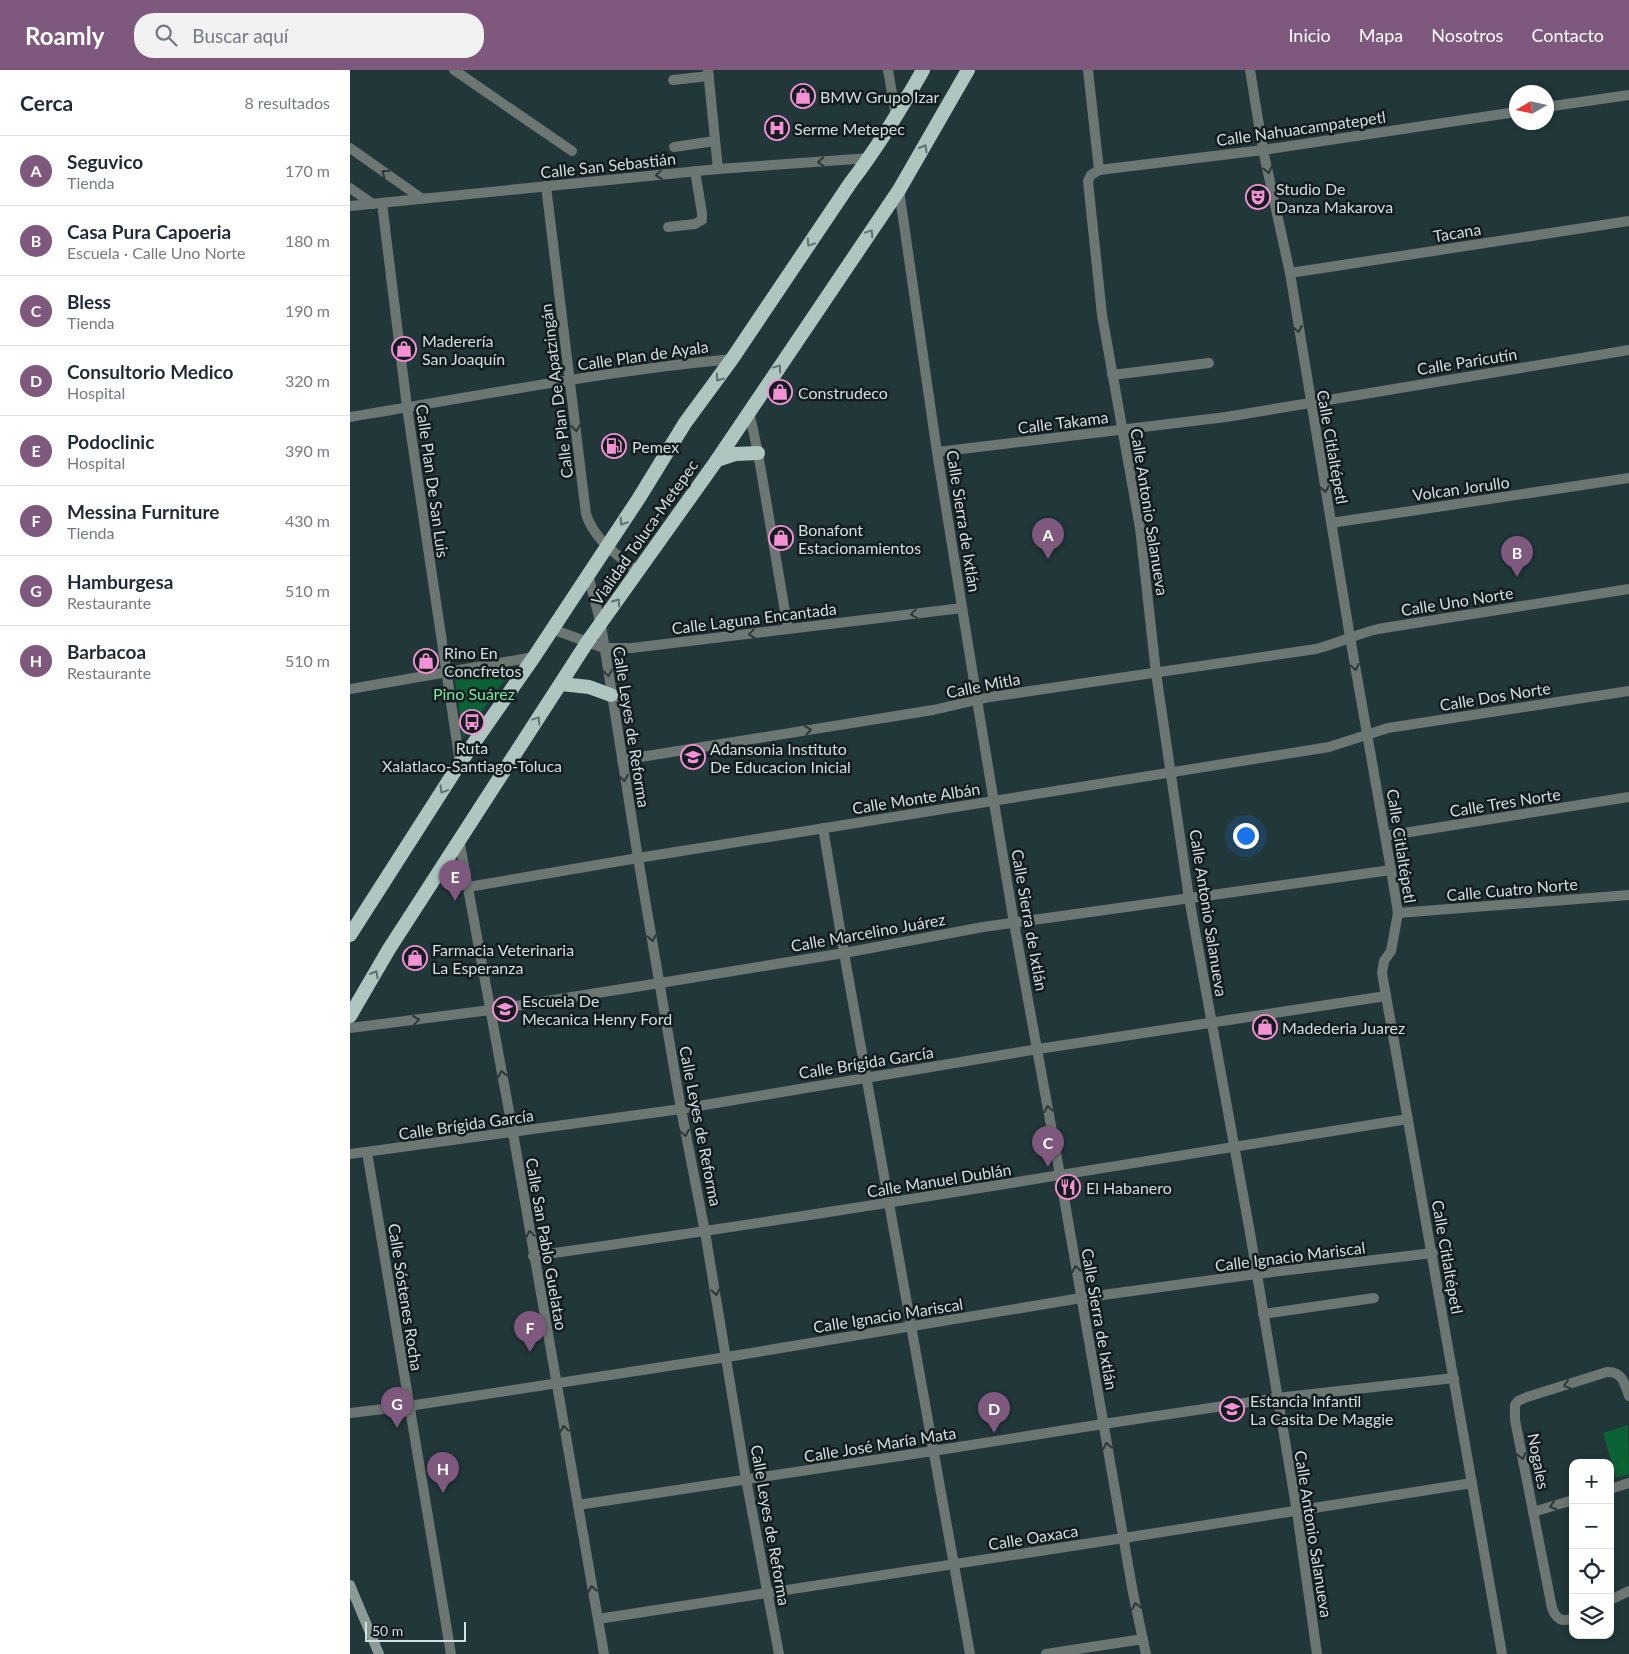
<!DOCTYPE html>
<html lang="es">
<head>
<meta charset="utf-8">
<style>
	body { margin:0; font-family:Lato,sans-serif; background:#f2f2f3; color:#1f2937 }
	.controls { position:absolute; right:15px; bottom:15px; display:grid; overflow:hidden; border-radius:10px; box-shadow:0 2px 8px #0003 }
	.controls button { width:45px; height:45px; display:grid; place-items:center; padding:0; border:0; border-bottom:1px solid #e0e1e3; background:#fff; color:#1f2937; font:25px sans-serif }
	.compass { position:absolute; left:1159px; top:15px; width:45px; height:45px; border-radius:50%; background:#fff; box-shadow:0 2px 8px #0003; rotate:261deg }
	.scale { position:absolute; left:15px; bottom:12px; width:101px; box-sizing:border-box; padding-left:5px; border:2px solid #d2dfe1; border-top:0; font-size:14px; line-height:18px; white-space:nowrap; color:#d2dfe1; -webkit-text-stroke:4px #131c1e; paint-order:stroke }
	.you { position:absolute; left:895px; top:765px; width:18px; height:18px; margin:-12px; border:4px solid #fff; border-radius:50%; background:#1a73e8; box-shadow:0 0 0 8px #1a73e833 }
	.badge { display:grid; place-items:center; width:32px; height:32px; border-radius:50%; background:#7f587e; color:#fff; font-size:16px; font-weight:700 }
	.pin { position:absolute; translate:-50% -41px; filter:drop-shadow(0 1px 2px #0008) }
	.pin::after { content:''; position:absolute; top:26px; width:18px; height:15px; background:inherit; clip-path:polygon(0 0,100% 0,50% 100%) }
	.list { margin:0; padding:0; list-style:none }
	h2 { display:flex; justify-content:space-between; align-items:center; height:65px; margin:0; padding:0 20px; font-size:21px }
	h2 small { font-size:16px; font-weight:400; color:#747a83 }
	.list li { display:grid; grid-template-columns:32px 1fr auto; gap:15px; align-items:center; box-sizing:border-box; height:70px; padding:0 20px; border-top:1px solid #e0e1e3 }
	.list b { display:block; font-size:19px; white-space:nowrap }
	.list p { margin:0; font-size:16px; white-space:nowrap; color:#747a83 }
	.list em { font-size:16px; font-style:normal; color:#747a83 }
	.icon { flex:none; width:28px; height:28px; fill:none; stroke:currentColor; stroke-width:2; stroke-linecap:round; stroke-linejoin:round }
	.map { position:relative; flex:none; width:1279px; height:1584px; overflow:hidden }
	header { display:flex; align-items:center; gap:30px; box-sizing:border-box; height:70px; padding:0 25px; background:#7f587e; color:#fff }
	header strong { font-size:24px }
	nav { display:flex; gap:28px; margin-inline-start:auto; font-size:18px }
	.search { width:350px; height:45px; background:#f2f2f3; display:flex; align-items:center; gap:12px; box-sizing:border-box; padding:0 18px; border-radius:20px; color:#747a83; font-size:19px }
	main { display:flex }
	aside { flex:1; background:#fff }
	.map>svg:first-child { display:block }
</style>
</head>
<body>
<header>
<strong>Roamly</strong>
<div class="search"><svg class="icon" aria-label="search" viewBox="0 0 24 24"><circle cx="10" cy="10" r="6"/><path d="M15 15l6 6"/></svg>Buscar aquí</div>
<nav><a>Inicio</a><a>Mapa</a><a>Nosotros</a><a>Contacto</a></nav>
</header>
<main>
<aside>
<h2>Cerca<small>8 resultados</small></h2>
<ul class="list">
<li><span class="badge">A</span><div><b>Seguvico</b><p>Tienda</p></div><em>170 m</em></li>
<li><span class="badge">B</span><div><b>Casa Pura Capoeria</b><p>Escuela · Calle Uno Norte</p></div><em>180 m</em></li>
<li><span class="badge">C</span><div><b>Bless</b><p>Tienda</p></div><em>190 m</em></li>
<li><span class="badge">D</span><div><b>Consultorio Medico</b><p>Hospital</p></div><em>320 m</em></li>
<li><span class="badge">E</span><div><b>Podoclinic</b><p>Hospital</p></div><em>390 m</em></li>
<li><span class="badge">F</span><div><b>Messina Furniture</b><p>Tienda</p></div><em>430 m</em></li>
<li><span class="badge">G</span><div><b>Hamburgesa</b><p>Restaurante</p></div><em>510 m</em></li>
<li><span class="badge">H</span><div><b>Barbacoa</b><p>Restaurante</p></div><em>510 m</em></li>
</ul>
</aside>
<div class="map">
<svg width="1279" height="1584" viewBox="0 0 1279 1584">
	<rect width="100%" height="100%" fill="#21373a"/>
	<g fill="#0b6235">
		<polygon points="164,596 113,668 105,610"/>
		<polygon points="1278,1355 1279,1404 1266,1408 1253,1363"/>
	</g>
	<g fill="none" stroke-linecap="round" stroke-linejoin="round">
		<g stroke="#6c7673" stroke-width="10">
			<polyline points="104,0 222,81"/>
			<polyline points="358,0 368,99"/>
			<polyline points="538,0 546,46"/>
			<polyline points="738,0 749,100"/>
			<polyline points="900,0 913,80 940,203 1000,567 1041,800 1048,843 1041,881 1034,891 1032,903 1152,1584"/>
			<polyline points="323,10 359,6"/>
			<polyline points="1196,37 1279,25"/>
			<polyline points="324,77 365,71"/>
			<polyline points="0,78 71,128"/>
			<path d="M 196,116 L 236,444 C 244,470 268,485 288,502"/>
			<polyline points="0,118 23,134"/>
			<polyline points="549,120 587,382 627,630 664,853 710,1105 783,1523 796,1584"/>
			<polyline points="32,133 57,337 110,693"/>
			<polyline points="0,136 368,99 520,88"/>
			<polyline points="318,157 345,154 352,150 352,143 345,101"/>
			<polyline points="940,203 1279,151"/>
			<polyline points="762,305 859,293"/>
			<polyline points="399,341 408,383 438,559"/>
			<path d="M 0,347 C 127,326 254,301 382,289"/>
			<polyline points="587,382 876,347 1279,280"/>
			<polyline points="981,453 1279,408"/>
			<polyline points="238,504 251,555 288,788 331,1039 355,1162 396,1409 429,1584"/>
			<polyline points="202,559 254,578 282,578 612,538"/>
			<polyline points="0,619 184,587"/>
			<path d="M 272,690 L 583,640 L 640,627 L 966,579 C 988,573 1007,564 1028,559 L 1279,519"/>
			<polyline points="473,758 494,883 620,1584"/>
			<polyline points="1035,766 1279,727"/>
			<polyline points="109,769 163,1063 254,1584"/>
			<polyline points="118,817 288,788 979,677 1038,658 1279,621"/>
			<polyline points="1048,843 1279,825"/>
			<polyline points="0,958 140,940 310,913 494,883 633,857 1041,800"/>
			<polyline points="17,1082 101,1584"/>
			<polyline points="0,1084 331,1039 688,979 1036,926"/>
			<path d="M 183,1186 C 476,1145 767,1095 1058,1049"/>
			<polyline points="913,1244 1024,1228"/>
			<polyline points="0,1343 59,1336 377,1287 731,1228 906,1204 1083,1183"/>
			<polyline points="1260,1419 1279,1413"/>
			<polyline points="228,1435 583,1381 753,1354 927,1328 1104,1308"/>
			<polyline points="1183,1442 1223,1430"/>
			<polyline points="1260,1530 1279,1521"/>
			<path d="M 1223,1548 C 1212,1553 1206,1549 1202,1538 L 1165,1350 L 1165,1335 L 1168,1331 L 1177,1327 L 1257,1302 C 1272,1301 1275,1314 1279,1326"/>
			<path d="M 248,1549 C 539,1504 831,1460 1122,1413"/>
			<polyline points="696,1584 793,1569"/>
			<polyline points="967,1584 947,1442 899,1157 839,828 806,603 790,458 752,245 738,111 741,105 749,100 913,80 1166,42"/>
		</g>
		<polyline stroke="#8b9b97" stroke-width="10" points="0,1515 29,1584"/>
		<g stroke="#aec5c0" stroke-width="14">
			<polyline points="367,390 385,384 408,383"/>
			<polyline points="211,614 239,617 261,625"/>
			<path d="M 0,865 L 110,693 L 184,587 L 289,428 L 335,353 L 382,289 L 501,112 C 528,77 551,39 573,0"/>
			<polyline points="0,946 39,879 238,571 367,390 549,120 618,0"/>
		</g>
	</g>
	<defs><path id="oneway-chevron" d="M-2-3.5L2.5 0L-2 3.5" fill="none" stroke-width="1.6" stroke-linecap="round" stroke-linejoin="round" transform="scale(1.25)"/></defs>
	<g stroke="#60706f">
		<use href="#oneway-chevron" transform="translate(574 78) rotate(-60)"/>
		<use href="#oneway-chevron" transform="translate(520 163) rotate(-56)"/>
		<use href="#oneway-chevron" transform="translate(460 173) rotate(124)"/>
		<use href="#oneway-chevron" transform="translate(428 298) rotate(-56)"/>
		<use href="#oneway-chevron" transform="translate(369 308) rotate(126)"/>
		<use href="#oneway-chevron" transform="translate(273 452) rotate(123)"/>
		<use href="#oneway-chevron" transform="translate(267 532) rotate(-55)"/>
		<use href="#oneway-chevron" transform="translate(187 650) rotate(-56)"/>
		<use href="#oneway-chevron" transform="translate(93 720) rotate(121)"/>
		<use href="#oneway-chevron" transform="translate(25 904) rotate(-60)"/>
	</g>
	<g stroke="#2e3738">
		<use href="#oneway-chevron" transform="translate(471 92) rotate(176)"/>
		<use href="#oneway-chevron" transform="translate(918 100) rotate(78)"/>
		<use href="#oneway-chevron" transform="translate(35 103) rotate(-145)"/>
		<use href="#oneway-chevron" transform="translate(309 105) rotate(174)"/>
		<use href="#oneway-chevron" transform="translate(948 259) rotate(81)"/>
		<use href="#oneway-chevron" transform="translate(226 358) rotate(84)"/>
		<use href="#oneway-chevron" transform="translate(975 419) rotate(80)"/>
		<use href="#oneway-chevron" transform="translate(564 544) rotate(173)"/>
		<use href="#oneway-chevron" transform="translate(402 564) rotate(173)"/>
		<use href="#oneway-chevron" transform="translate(1005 597) rotate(80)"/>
		<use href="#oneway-chevron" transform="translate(258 603) rotate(82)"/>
		<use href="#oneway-chevron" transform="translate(458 660) rotate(-9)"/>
		<use href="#oneway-chevron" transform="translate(274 708) rotate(81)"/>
		<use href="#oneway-chevron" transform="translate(302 868) rotate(80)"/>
		<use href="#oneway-chevron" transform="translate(66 950) rotate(-7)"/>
		<use href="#oneway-chevron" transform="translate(152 1004) rotate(-101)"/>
		<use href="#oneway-chevron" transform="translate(698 1039) rotate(-100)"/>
		<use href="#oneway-chevron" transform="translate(335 1063) rotate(79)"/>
		<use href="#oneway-chevron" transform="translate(180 1164) rotate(-99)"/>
		<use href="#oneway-chevron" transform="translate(726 1199) rotate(-100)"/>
		<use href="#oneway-chevron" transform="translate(366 1222) rotate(80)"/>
		<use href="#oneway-chevron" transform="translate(1217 1315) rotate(162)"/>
		<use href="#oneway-chevron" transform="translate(214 1359) rotate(-100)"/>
		<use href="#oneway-chevron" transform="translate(757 1376) rotate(-101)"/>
		<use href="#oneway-chevron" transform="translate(1172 1386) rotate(79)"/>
		<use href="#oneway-chevron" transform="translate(1203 1436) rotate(163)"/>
		<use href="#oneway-chevron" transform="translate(242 1519) rotate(-100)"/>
		<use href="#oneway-chevron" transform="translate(786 1536) rotate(-102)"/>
	</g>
	<defs>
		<symbol id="shop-ring" viewBox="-11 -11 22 22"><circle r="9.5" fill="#131c1e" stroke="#f491d4" stroke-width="1.5"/><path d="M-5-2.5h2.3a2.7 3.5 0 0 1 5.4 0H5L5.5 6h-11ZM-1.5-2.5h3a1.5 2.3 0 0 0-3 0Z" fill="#f491d4"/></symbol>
		<symbol id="hospital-ring" viewBox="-11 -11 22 22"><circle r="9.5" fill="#131c1e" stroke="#f491d4" stroke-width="1.5"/><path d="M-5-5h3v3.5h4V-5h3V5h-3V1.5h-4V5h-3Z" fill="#f491d4"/></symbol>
		<symbol id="theatre-ring" viewBox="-11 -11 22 22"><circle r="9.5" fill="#131c1e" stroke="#f491d4" stroke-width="1.5"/><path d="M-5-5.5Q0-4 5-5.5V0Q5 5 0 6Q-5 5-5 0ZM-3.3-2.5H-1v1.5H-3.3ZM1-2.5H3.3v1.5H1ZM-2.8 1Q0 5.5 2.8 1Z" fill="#f491d4"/></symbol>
		<symbol id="fuel-ring" viewBox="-11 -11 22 22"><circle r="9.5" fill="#131c1e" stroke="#f491d4" stroke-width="1.5"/><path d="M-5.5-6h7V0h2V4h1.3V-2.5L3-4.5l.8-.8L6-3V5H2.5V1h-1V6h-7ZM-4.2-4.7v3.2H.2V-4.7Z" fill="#f491d4"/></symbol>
		<symbol id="bus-ring" viewBox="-11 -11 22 22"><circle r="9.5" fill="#131c1e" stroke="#f491d4" stroke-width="1.5"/><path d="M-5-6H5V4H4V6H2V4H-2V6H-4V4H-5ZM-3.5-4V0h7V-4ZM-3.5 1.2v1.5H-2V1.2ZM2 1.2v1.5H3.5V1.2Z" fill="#f491d4"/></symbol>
		<symbol id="school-ring" viewBox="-11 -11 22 22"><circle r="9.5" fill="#131c1e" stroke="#f491d4" stroke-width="1.5"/><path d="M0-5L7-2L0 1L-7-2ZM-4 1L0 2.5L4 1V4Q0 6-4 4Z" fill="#f491d4"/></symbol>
		<symbol id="university-ring" viewBox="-11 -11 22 22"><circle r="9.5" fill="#131c1e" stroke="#f491d4" stroke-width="1.5"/><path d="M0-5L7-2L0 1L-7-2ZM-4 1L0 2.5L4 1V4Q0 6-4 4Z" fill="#f491d4"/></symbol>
		<symbol id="restaurant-ring" viewBox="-11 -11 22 22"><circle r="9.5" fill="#131c1e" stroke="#f491d4" stroke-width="1.5"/><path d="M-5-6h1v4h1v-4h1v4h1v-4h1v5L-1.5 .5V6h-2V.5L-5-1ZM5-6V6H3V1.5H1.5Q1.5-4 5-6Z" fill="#f491d4"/></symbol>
	</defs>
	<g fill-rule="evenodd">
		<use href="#shop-ring" x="439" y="12" width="28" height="28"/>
		<use href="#hospital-ring" x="413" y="44" width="28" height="28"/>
		<use href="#theatre-ring" x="894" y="113" width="28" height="28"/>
		<use href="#shop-ring" x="40" y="265" width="28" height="28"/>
		<use href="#shop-ring" x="416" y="308" width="28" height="28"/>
		<use href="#fuel-ring" x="250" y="362" width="28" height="28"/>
		<use href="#shop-ring" x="417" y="454" width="28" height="28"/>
		<use href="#shop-ring" x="62" y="577" width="28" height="28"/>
		<use href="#bus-ring" x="108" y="638" width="28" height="28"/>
		<use href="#school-ring" x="329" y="673" width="28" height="28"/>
		<use href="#shop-ring" x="51" y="874" width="28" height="28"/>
		<use href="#university-ring" x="141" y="925" width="28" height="28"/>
		<use href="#shop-ring" x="901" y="943" width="28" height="28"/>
		<use href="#restaurant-ring" x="704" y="1103" width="28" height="28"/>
		<use href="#school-ring" x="868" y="1325" width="28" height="28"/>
	</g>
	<g text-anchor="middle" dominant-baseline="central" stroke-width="5" stroke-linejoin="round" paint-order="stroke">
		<g font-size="16" fill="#d2dfe1" stroke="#131c1e" text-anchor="start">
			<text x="470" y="26">BMW Grupo Izar</text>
			<text x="444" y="58">Serme Metepec</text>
			<text x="926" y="118">Studio De<tspan x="926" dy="18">Danza Makarova</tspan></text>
			<text x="72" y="270">Maderería<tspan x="72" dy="18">San Joaquín</tspan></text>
			<text x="448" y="322">Construdeco</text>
			<text x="282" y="376">Pemex</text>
			<text x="448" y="459">Bonafont<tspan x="448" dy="18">Estacionamientos</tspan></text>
			<text x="94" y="582">Rino En<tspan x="94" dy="18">Concfretos</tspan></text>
			<text x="122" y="677" text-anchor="middle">Ruta<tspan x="122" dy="18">Xalatlaco-Santiago-Toluca</tspan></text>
			<text x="360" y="678">Adansonia Instituto<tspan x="360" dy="18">De Educacion Inicial</tspan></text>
			<text x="82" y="879">Farmacia Veterinaria<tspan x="82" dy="18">La Esperanza</tspan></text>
			<text x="172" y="930">Escuela De<tspan x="172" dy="18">Mecanica Henry Ford</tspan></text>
			<text x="932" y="957">Madederia Juarez</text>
			<text x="736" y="1117">El Habanero</text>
			<text x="900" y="1330">Estancia Infantil<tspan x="900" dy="18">La Casita De Maggie</tspan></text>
		</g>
		<g font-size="16" fill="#d2dfe1" stroke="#131c1e">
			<text transform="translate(951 58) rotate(-8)">Calle Nahuacampatepetl</text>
			<text transform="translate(258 95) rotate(-6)">Calle San Sebastián</text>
			<text transform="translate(1107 162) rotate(-9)">Tacana</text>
			<text transform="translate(293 285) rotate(-8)">Calle Plan de Ayala</text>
			<text transform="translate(1117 291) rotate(-9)">Calle Paricutín</text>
			<text transform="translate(206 321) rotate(-97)">Calle Plan De Apatzingán</text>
			<text transform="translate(713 352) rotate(-7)">Calle Takama</text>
			<text transform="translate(983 377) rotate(80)">Calle Citlaltépetl</text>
			<text transform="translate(83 411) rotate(82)">Calle Plan De San Luis</text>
			<text transform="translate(1111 418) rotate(-8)">Volcan Jorullo</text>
			<text transform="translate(800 442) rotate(81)">Calle Antonio Salanueva</text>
			<text transform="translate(614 451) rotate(81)">Calle Sierra de Ixtlán</text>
			<text transform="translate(294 462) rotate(-55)">Vialidad Toluca-Metepec</text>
			<text transform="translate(1107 531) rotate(-9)">Calle Uno Norte</text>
			<text transform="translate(404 548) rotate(-7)">Calle Laguna Encantada</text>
			<text transform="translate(633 615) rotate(-11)">Calle Mitla</text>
			<text transform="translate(1145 626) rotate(-9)">Calle Dos Norte</text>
			<text transform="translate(282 657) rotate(81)">Calle Leyes de Reforma</text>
			<text transform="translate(566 728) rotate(-9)">Calle Monte Albán</text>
			<text transform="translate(1155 732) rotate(-9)">Calle Tres Norte</text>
			<text transform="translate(1052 776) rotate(81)">Calle Citlaltépetl</text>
			<text transform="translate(1162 819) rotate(-5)">Calle Cuatro Norte</text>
			<text transform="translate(859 843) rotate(81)">Calle Antonio Salanueva</text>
			<text transform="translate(680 850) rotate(80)">Calle Sierra de Ixtlán</text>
			<text transform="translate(518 862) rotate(-10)">Calle Marcelino Juárez</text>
			<text transform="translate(516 992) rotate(-9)">Calle Brígida García</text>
			<text transform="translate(116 1054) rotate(-8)">Calle Brígida García</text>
			<text transform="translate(351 1056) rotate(79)">Calle Leyes de Reforma</text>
			<text transform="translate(589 1110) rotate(-9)">Calle Manuel Dublán</text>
			<text transform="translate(197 1174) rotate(80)">Calle San Pablo Guelatao</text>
			<text transform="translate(940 1186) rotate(-7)">Calle Ignacio Mariscal</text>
			<text transform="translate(1098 1187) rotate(80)">Calle Citlaltépetl</text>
			<text transform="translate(56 1227) rotate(81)">Calle Sóstenes Rocha</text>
			<text transform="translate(538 1245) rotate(-9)">Calle Ignacio Mariscal</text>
			<text transform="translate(750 1249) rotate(80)">Calle Sierra de Ixtlán</text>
			<text transform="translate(530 1374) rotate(-9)">Calle José María Mata</text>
			<text transform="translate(1189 1391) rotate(79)">Nogales</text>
			<text transform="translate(421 1455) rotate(80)">Calle Leyes de Reforma</text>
			<text transform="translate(964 1464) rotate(81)">Calle Antonio Salanueva</text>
			<text transform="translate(683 1467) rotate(-9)">Calle Oaxaca</text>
		</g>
		<g font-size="16" fill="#79e7a0" stroke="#131c1e">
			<text x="124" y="623">Pino Suárez</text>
		</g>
	</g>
</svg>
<div class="controls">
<button>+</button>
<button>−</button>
<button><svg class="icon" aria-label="locate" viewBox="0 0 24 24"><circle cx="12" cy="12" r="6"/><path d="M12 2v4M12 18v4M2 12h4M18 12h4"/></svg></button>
<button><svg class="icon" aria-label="layers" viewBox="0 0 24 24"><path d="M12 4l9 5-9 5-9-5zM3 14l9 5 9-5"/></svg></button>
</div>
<svg class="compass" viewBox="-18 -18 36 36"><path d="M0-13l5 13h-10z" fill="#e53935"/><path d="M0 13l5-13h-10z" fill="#747a83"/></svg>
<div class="scale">50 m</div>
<div class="you"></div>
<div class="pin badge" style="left:698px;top:489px">A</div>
<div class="pin badge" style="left:1167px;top:507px">B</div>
<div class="pin badge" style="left:698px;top:1097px">C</div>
<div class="pin badge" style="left:644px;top:1363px">D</div>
<div class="pin badge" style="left:105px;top:831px">E</div>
<div class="pin badge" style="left:180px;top:1282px">F</div>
<div class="pin badge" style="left:47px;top:1358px">G</div>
<div class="pin badge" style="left:93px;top:1423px">H</div>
</div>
</main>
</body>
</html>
